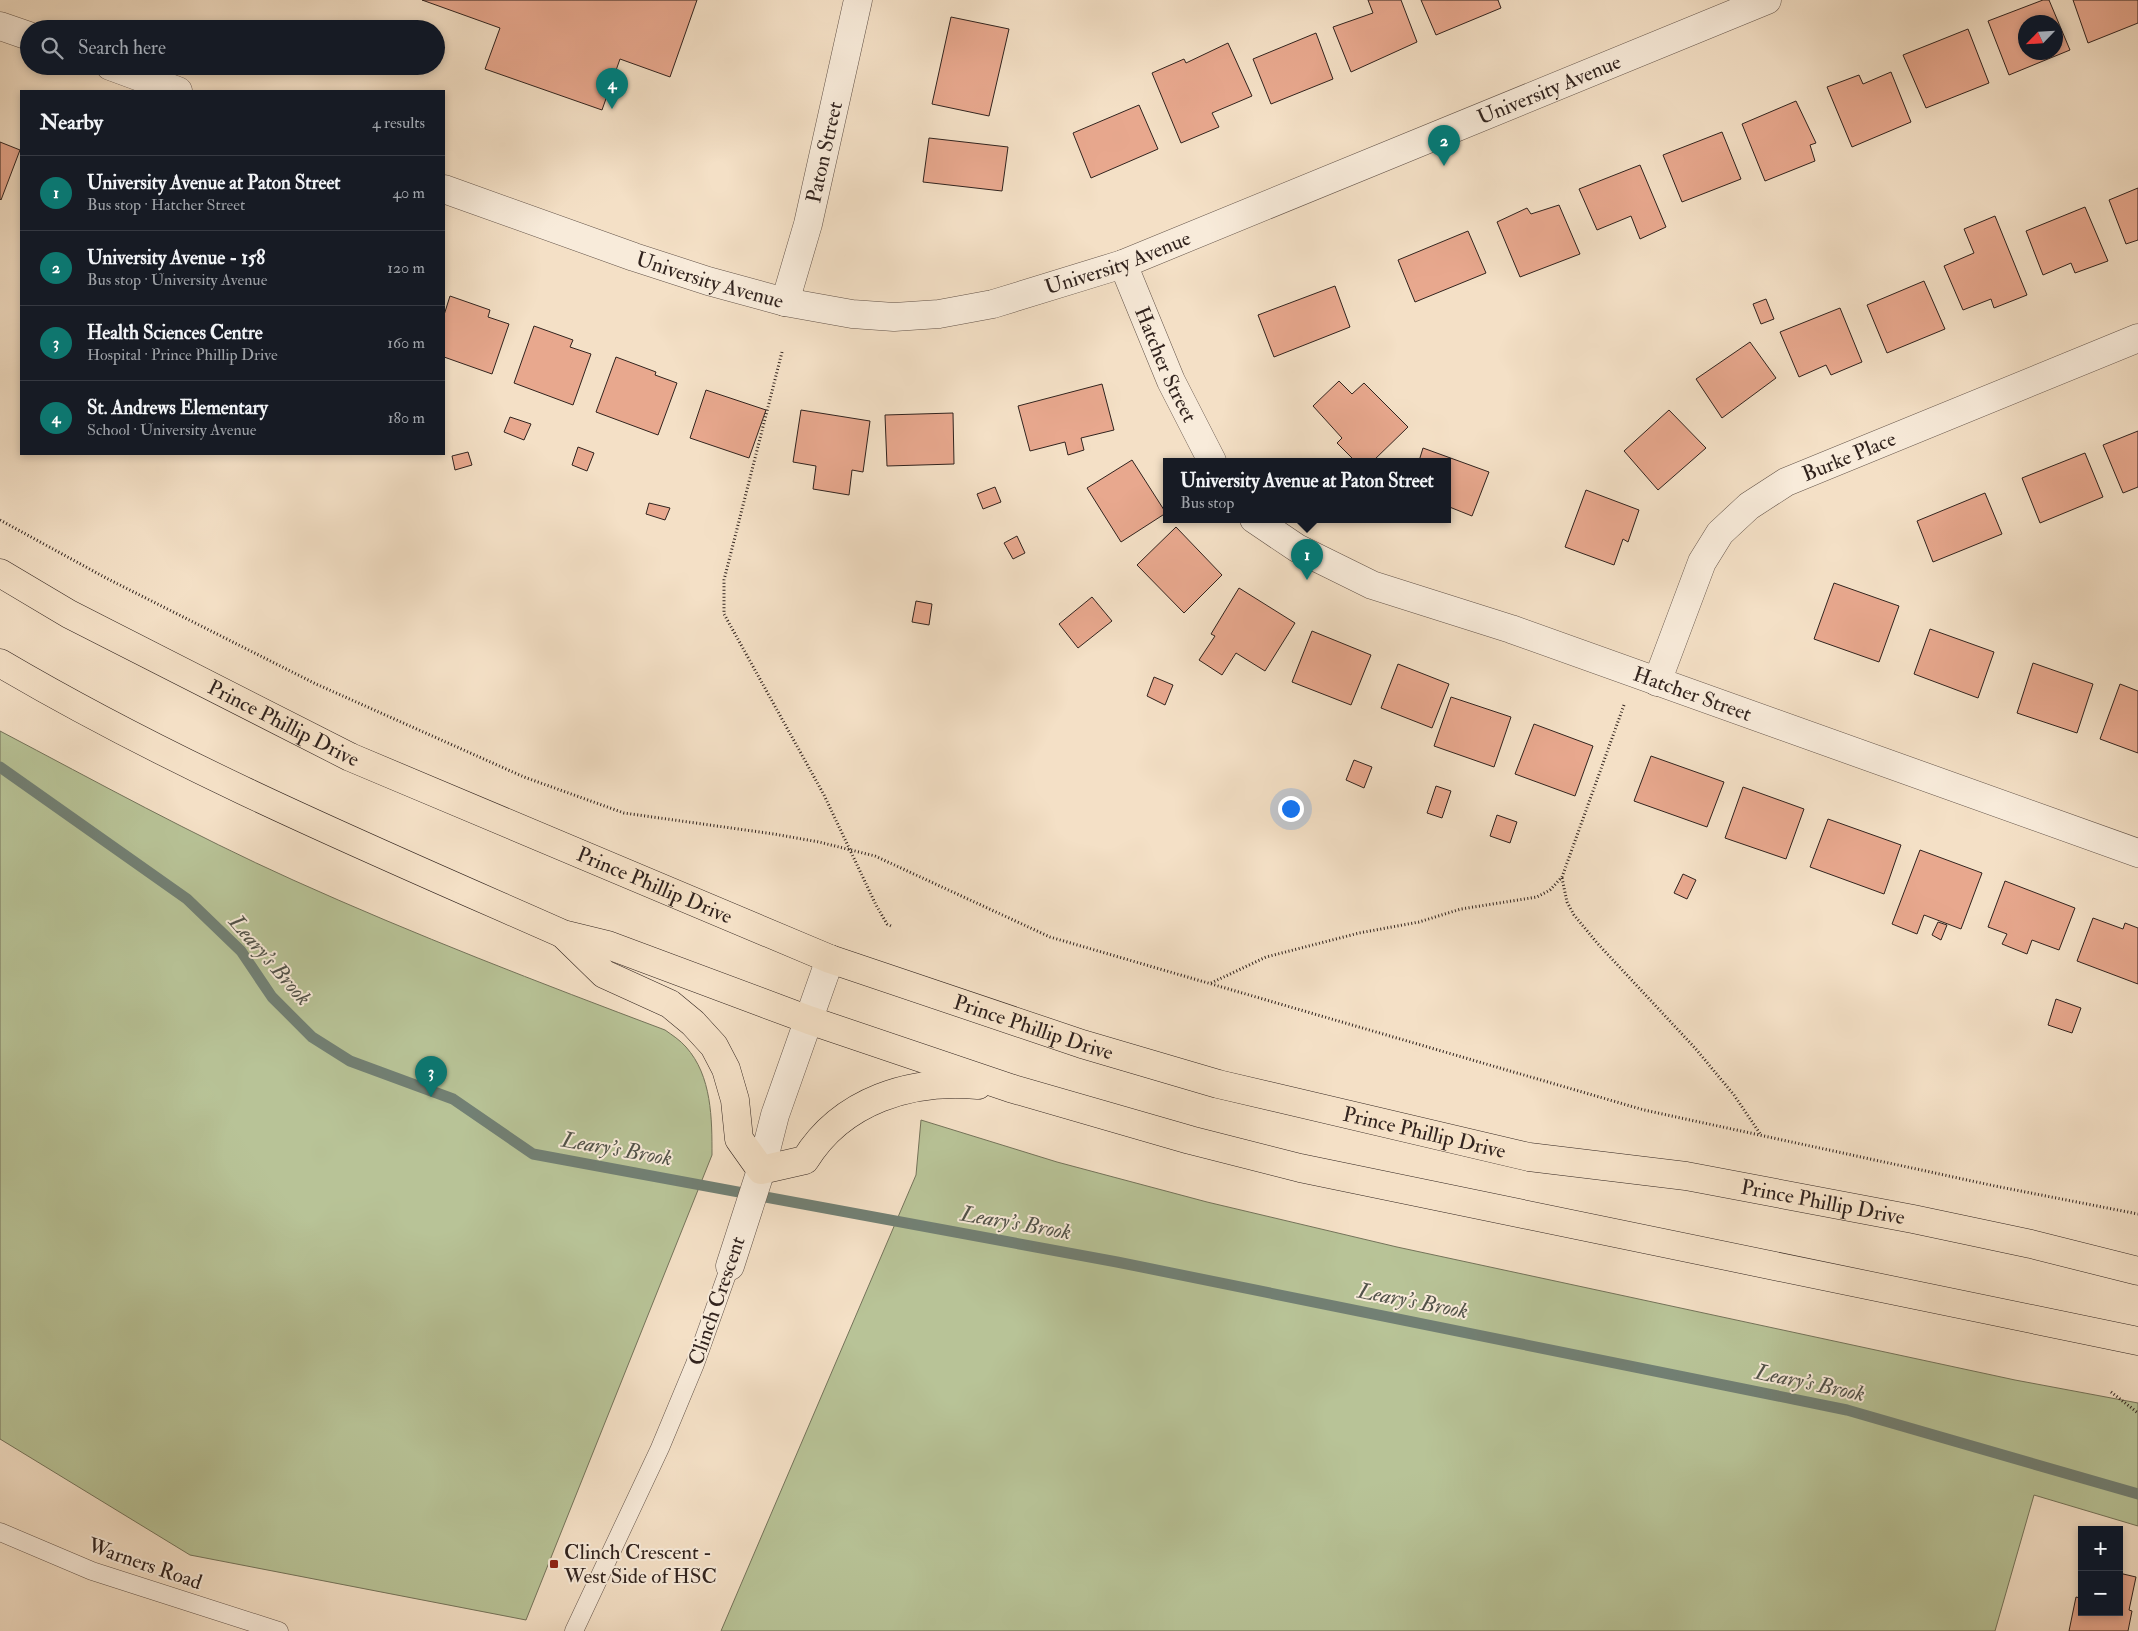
<!DOCTYPE html>
<html lang="en">
<head>
<meta charset="utf-8">
<style>
	body { margin:0; font-family:"IM FELL Double Pica",serif; background:#242831; color:#f1f3f6 }
	.controls { position:absolute; right:15px; bottom:15px; display:grid; overflow:hidden; border-radius:0px; box-shadow:0 2px 8px #0003 }
	.controls button { width:45px; height:45px; display:grid; place-items:center; padding:0; border:0; border-bottom:1px solid #363941; background:#171b24; color:#f1f3f6; font:25px sans-serif }
	.compass { position:absolute; left:2018px; top:15px; width:45px; height:45px; border-radius:50%; background:#171b24; box-shadow:0 2px 8px #0003; rotate:245deg }
	.you { position:absolute; left:1290px; top:808px; width:18px; height:18px; margin:-12px; border:4px solid #fff; border-radius:50%; background:#1a73e8; box-shadow:0 0 0 8px #1a73e833 }
	.badge { display:grid; place-items:center; width:32px; height:32px; border-radius:50%; background:#0f766e; color:#fff; font-size:16px; font-weight:700 }
	.pin { position:absolute; translate:-50% -41px; filter:drop-shadow(0 1px 2px #0008) }
	.pin::after { content:''; position:absolute; top:26px; width:18px; height:15px; background:inherit; clip-path:polygon(0 0,100% 0,50% 100%) }
	.popup { position:absolute; left:1163px; top:458px; width:288px; height:65px; box-sizing:border-box; display:grid; place-content:center; border-radius:0px; background:#171b24; filter:drop-shadow(0 1px 4px #0005); font-size:16px; white-space:nowrap; color:#9ea1a6 }
	.popup b { font-size:19px; color:#f1f3f6 }
	.popup::after { content:''; position:absolute; left:50%; top:100%; margin-left:-10px; border:10px solid transparent; border-top-color:#171b24 }
	.list { margin:0; padding:0; list-style:none }
	h2 { display:flex; justify-content:space-between; align-items:center; height:65px; margin:0; padding:0 20px; font-size:21px }
	h2 small { font-size:16px; font-weight:400; color:#9ea1a6 }
	.list li { display:grid; grid-template-columns:32px 1fr auto; gap:15px; align-items:center; box-sizing:border-box; height:75px; padding:0 20px; border-top:1px solid #363941 }
	.list b { display:block; font-size:19px; white-space:nowrap }
	.list p { margin:0; font-size:16px; white-space:nowrap; color:#9ea1a6 }
	.list em { font-size:16px; font-style:normal; color:#9ea1a6 }
	.icon { flex:none; width:28px; height:28px; fill:none; stroke:currentColor; stroke-width:2; stroke-linecap:round; stroke-linejoin:round }
	.map { position:relative; flex:none; width:2138px; height:1631px; overflow:hidden }
	.search { position:absolute; background:#171b24; box-shadow:0 2px 8px #0003; left:20px; top:20px; width:425px; height:55px; display:flex; align-items:center; gap:12px; box-sizing:border-box; padding:0 18px; border-radius:28px; color:#9ea1a6; font-size:19px }
	.panel { position:absolute; background:#171b24; box-shadow:0 2px 8px #0003; left:20px; top:90px; width:425px; height:365px; border-radius:0px }
	.map>svg:first-child { display:block }
</style>
</head>
<body>
<div class="map">
<svg width="2138" height="1631" viewBox="0 0 2138 1631">
	<rect width="100%" height="100%" fill="#f4e0c6"/>
	<filter id="stains"><feTurbulence type="fractalNoise" baseFrequency=".004" numOctaves="4"/><feColorMatrix values="0 0 0 0 .2 0 0 0 0 .09 0 0 0 0 .02 0 0 0 .5 -.17"/></filter>
	<radialGradient id="worn" r=".72"><stop offset=".6" stop-color="#630" stop-opacity="0"/><stop offset="1" stop-color="#630" stop-opacity=".3"/></radialGradient>
	<g fill="#b8c397" stroke="#74735a">
		<path d="M 0,731 C 97,782 193,835 293,880 C 415,935 540,983 665,1030 C 672,1035 680,1040 686,1047 C 712,1076 712,1119 712,1155 L 526,1620 L 190,1555 L 0,1439 Z"/>
		<polygon points="921,1120 1057,1162 1207,1202 1397,1247 2015,1380 2138,1403 2138,1526 2034,1495 1995,1631 721,1631 916,1175"/>
	</g>
	<g fill="none" stroke-linecap="round" stroke-linejoin="round">
		<polyline stroke="#728074" stroke-width="11" points="0,767 187,899 241,951 272,997 312,1037 350,1061 453,1099 533,1154 1117,1262 1847,1410 2138,1494"/>
	</g>
	<g fill="#e8a88e" stroke="#31231e" fill-rule="evenodd">
		<polygon points="422,0 697,0 670,77 620,59 602,110 485,69 500,28"/>
		<polygon points="1368,0 1401,0 1417,42 1351,72 1333,27 1373,13"/>
		<polygon points="1421,0 1498,0 1501,8 1436,35"/>
		<path d="M 2043,0 L 2049,0 L 2070,50 L 2009,75 L 1988,21 ZM 2026,22 L 2056,22 L 2056,52 L 2026,52 Z"/>
		<polygon points="2073,0 2138,0 2138,23 2088,43"/>
		<polygon points="951,17 1009,29 989,116 932,104"/>
		<polygon points="1968,29 1989,83 1926,108 1903,55"/>
		<polygon points="1316,33 1333,79 1271,104 1253,59"/>
		<polygon points="1228,43 1252,96 1212,113 1219,127 1181,143 1152,73 1184,59 1186,63"/>
		<polygon points="1891,72 1911,122 1852,147 1827,87 1859,75 1863,84"/>
		<polygon points="1796,101 1816,143 1810,145 1815,161 1765,181 1742,124"/>
		<polygon points="1139,105 1158,149 1091,178 1073,133"/>
		<polygon points="1722,132 1741,179 1682,202 1663,155"/>
		<polygon points="929,138 1008,147 1002,191 923,182"/>
		<polygon points="0,142 20,150 1,200 0,199"/>
		<polygon points="1640,165 1666,227 1640,239 1631,216 1597,230 1579,189"/>
		<polygon points="2138,188 2138,240 2126,244 2109,200"/>
		<polygon points="1559,205 1580,254 1520,277 1497,222 1527,208 1531,214"/>
		<polygon points="2085,207 2108,261 2075,273 2071,263 2043,275 2026,231"/>
		<polygon points="1995,216 2027,295 1994,308 1991,299 1963,310 1944,266 1974,253 1964,229"/>
		<polygon points="1468,231 1486,273 1415,302 1398,260"/>
		<polygon points="1924,281 1945,329 1887,353 1867,305"/>
		<polygon points="1335,286 1350,327 1274,357 1258,315"/>
		<polygon points="450,296 490,310 488,317 509,324 492,374 444,357 444,315"/>
		<polygon points="1766,299 1774,319 1761,324 1753,304"/>
		<polygon points="1840,308 1862,362 1831,375 1826,365 1799,377 1780,332"/>
		<polygon points="534,326 573,340 570,347 591,354 573,405 514,383"/>
		<polygon points="1750,342 1776,378 1722,418 1696,379"/>
		<polygon points="616,357 656,372 655,375 677,383 658,435 596,412"/>
		<polygon points="1339,381 1352,394 1364,383 1408,427 1373,461 1355,461 1337,443 1342,438 1313,406"/>
		<polygon points="1102,384 1114,430 1081,438 1084,450 1068,455 1065,442 1030,451 1018,406"/>
		<polygon points="706,390 766,410 749,458 690,438"/>
		<polygon points="801,410 870,421 863,472 852,470 849,495 813,489 816,466 793,462"/>
		<polygon points="1669,410 1706,448 1658,490 1624,451"/>
		<polygon points="953,413 954,464 887,466 885,415"/>
		<polygon points="510,417 531,424 524,440 504,432"/>
		<polygon points="2138,431 2138,487 2123,493 2103,445"/>
		<polygon points="578,447 594,453 587,471 572,465"/>
		<polygon points="1423,448 1489,472 1472,516 1447,506 1447,461 1419,461"/>
		<polygon points="468,452 472,465 455,470 452,456"/>
		<polygon points="2085,453 2103,497 2040,523 2022,478"/>
		<polygon points="1132,460 1166,513 1121,542 1087,488"/>
		<polygon points="995,487 1001,502 983,509 977,494"/>
		<polygon points="1586,490 1639,510 1628,542 1623,539 1614,565 1565,547"/>
		<polygon points="1985,493 2002,534 1933,562 1917,521"/>
		<polygon points="649,503 670,508 665,520 646,514"/>
		<polygon points="1176,527 1222,575 1184,613 1137,565"/>
		<polygon points="1017,536 1025,553 1013,559 1004,543"/>
		<polygon points="1834,583 1899,606 1879,662 1814,639"/>
		<polygon points="1239,588 1295,623 1265,671 1236,653 1222,675 1199,660 1215,636 1211,634"/>
		<polygon points="1092,597 1112,621 1078,648 1059,624"/>
		<polygon points="916,601 932,604 929,625 912,622"/>
		<polygon points="1930,629 1994,652 1978,698 1914,674"/>
		<polygon points="1312,631 1371,655 1351,705 1292,682"/>
		<polygon points="2033,663 2093,684 2077,733 2017,713"/>
		<polygon points="1398,664 1449,684 1432,728 1381,708"/>
		<polygon points="1154,677 1173,685 1165,705 1147,696"/>
		<polygon points="2120,684 2138,691 2138,753 2100,739"/>
		<polygon points="1451,697 1511,717 1494,767 1434,746"/>
		<polygon points="1534,724 1593,746 1575,796 1515,774"/>
		<polygon points="1651,756 1724,782 1707,827 1634,801"/>
		<polygon points="1354,760 1372,767 1364,788 1346,780"/>
		<polygon points="1436,786 1451,791 1442,818 1427,813"/>
		<polygon points="1743,787 1804,809 1786,859 1725,838"/>
		<polygon points="1497,815 1517,822 1510,843 1490,836"/>
		<polygon points="1828,819 1901,845 1884,894 1810,867"/>
		<polygon points="1920,850 1982,873 1961,929 1924,915 1917,934 1892,924"/>
		<polygon points="1683,874 1696,880 1687,899 1674,893"/>
		<polygon points="2005,881 2075,908 2059,950 2032,940 2027,954 2002,944 2007,934 1988,927"/>
		<polygon points="2093,918 2123,929 2125,923 2138,928 2138,984 2077,961"/>
		<polygon points="1938,922 1947,925 1941,940 1932,935"/>
		<polygon points="2056,999 2081,1008 2072,1033 2048,1025"/>
		<polygon points="2119,1573 2136,1577 2129,1610 2132,1611 2128,1631 2069,1631 2076,1597 2080,1598 2082,1590 2082,1612 2119,1612"/>
	</g>
	<g fill="none" stroke-linecap="round" stroke-linejoin="round">
		<defs>
			<g id="service">
				<polyline points="0,1532 92,1571 279,1631"/>
				<polyline points="574,1631 660,1448 695,1364 730,1266"/>
			</g>
			<g id="minor">
				<polyline points="0,26 29,36"/>
				<polyline points="110,66 178,91"/>
				<path id="s1" d="M 444,189 L 634,257 L 708,281 L 785,302 L 852,314 L 894,317 L 939,314 L 993,304 L 1123,264 L 1767,0"/>
				<path id="s2" d="M 1123,264 L 1171,381 L 1212,461"/>
				<path id="s3" d="M 785,302 L 808,224 L 858,0"/>
				<path id="s4" d="M 1254,519 L 1297,548 L 1372,585 L 1511,629 L 2138,853"/>
				<path id="s5" d="M 1657,682 L 1702,562 L 1720,533 L 1749,506 L 1786,482 L 2138,338"/>
				<polyline points="730,1266 761,1170 775,1115 830,959"/>
			</g>
			<g id="primary">
				<path id="s6" d="M 0,573 L 69,614 L 350,757 L 830,959 L 1082,1044 L 1218,1084 L 1529,1157 L 1686,1176 L 1913,1219 L 2031,1244 L 2138,1271"/>
				<path d="M 0,663 C 180,769 373,850 563,934 L 608,945 L 809,1020 L 1010,1088 L 1190,1140 L 1300,1168 L 2138,1341"/>
				<path d="M 564,935 L 604,974 L 670,1004 L 693,1023 L 714,1046 L 726,1069 L 735,1100 L 739,1139 L 761,1170 L 805,1160 C 842,1100 911,1079 978,1085"/>
			</g>
		</defs>
		<use href="#service" stroke="#625248" stroke-width="19"/>
		<use href="#minor" stroke="#625248" stroke-width="29"/>
		<use href="#primary" stroke="#31231e" stroke-width="29"/>
		<g stroke="#31231e" stroke-width="3" stroke-dasharray="1 2.5" stroke-linecap="butt">
			<polyline points="782,352 724,580 724,614 824,795 876,905 887,924 893,927"/>
			<polyline points="0,520 106,578 316,684 524,777 624,813 774,834 819,842 875,856 1050,937 1644,1110 1995,1186 2138,1214"/>
			<polyline points="1562,878 1567,902 1574,915 1598,944 1695,1048 1734,1095 1761,1135"/>
			<polyline points="1211,983 1266,957 1359,933 1419,922 1461,909 1537,897 1550,890 1562,877 1624,705"/>
			<polyline points="2111,1392 2138,1413"/>
		</g>
		<use href="#service" stroke="#f8ebda" stroke-width="18"/>
		<use href="#minor" stroke="#f8ebda" stroke-width="28"/>
		<use href="#primary" stroke="#f4e0c6" stroke-width="28"/>
	</g>
	<rect fill="#8f2418" stroke="#f8ebda" stroke-width="2" x="549" y="1559" width="10" height="10" rx="2.5"/>
	<g text-anchor="middle" dominant-baseline="central" stroke-width="4" stroke-linejoin="round" paint-order="stroke">
		<g font-size="21" fill="#31231e" stroke="#f8ebda">
			<text stroke="none"><textPath href="#s1" startOffset="1166">University Avenue</textPath></text>
			<text stroke="none"><textPath href="#s3" startOffset="155">Paton Street</textPath></text>
			<text stroke="none"><textPath href="#s1" startOffset="701">University Avenue</textPath></text>
			<text stroke="none"><textPath href="#s1" startOffset="281">University Avenue</textPath></text>
			<text stroke="none"><textPath href="#s2" startOffset="109">Hatcher Street</textPath></text>
			<text stroke="none"><textPath href="#s5" startOffset="314">Burke Place</textPath></text>
			<text stroke="none"><textPath href="#s4" startOffset="474">Hatcher Street</textPath></text>
			<text stroke="none"><textPath href="#s6" startOffset="321">Prince Phillip Drive</textPath></text>
			<text stroke="none"><textPath href="#s6" startOffset="726">Prince Phillip Drive</textPath></text>
			<text stroke="none"><textPath href="#s6" startOffset="1131">Prince Phillip Drive</textPath></text>
			<text stroke="none"><textPath href="#s6" startOffset="1536">Prince Phillip Drive</textPath></text>
			<text stroke="none"><textPath href="#s6" startOffset="1941">Prince Phillip Drive</textPath></text>
			<text transform="translate(717 1301) rotate(-71)">Clinch Crescent</text>
			<text transform="translate(145 1564) rotate(19)">Warners Road</text>
		</g>
		<g font-size="21" fill="#31231e" stroke="#f8ebda" text-anchor="start">
			<text x="564" y="1552">Clinch Crescent -<tspan x="564" dy="24">West Side of HSC</tspan></text>
		</g>
		<g font-size="22" font-style="italic" fill="#515249" stroke="#f8ebda">
			<text transform="translate(270 960) rotate(49)">Leary's Brook</text>
			<text transform="translate(617 1149) rotate(10)">Leary's Brook</text>
			<text transform="translate(1016 1223) rotate(10)">Leary's Brook</text>
			<text transform="translate(1413 1301) rotate(11)">Leary's Brook</text>
			<text transform="translate(1810 1383) rotate(12)">Leary's Brook</text>
		</g>
	</g>
	<rect width="100%" height="100%" filter="url(#stains)"/>
	<rect width="100%" height="100%" fill="url(#worn)"/>
</svg>
<div class="controls">
<button>+</button>
<button>−</button>
</div>
<svg class="compass" viewBox="-18 -18 36 36"><path d="M0-13l5 13h-10z" fill="#e53935"/><path d="M0 13l5-13h-10z" fill="#9ea1a6"/></svg>
<div class="you"></div>
<div class="pin badge" style="left:1307px;top:580px">1</div>
<div class="popup"><b>University Avenue at Paton Street</b>Bus stop</div>
<div class="pin badge" style="left:1444px;top:166px">2</div>
<div class="pin badge" style="left:431px;top:1097px">3</div>
<div class="pin badge" style="left:612px;top:109px">4</div>
<div class="search"><svg class="icon" aria-label="search" viewBox="0 0 24 24"><circle cx="10" cy="10" r="6"/><path d="M15 15l6 6"/></svg>Search here</div>
<section class="panel">
<h2>Nearby<small>4 results</small></h2>
<ul class="list">
<li><span class="badge">1</span><div><b>University Avenue at Paton Street</b><p>Bus stop · Hatcher Street</p></div><em>40 m</em></li>
<li><span class="badge">2</span><div><b>University Avenue - 158</b><p>Bus stop · University Avenue</p></div><em>120 m</em></li>
<li><span class="badge">3</span><div><b>Health Sciences Centre</b><p>Hospital · Prince Phillip Drive</p></div><em>160 m</em></li>
<li><span class="badge">4</span><div><b>St. Andrews Elementary</b><p>School · University Avenue</p></div><em>180 m</em></li>
</ul>
</section>
</div>
</body>
</html>
